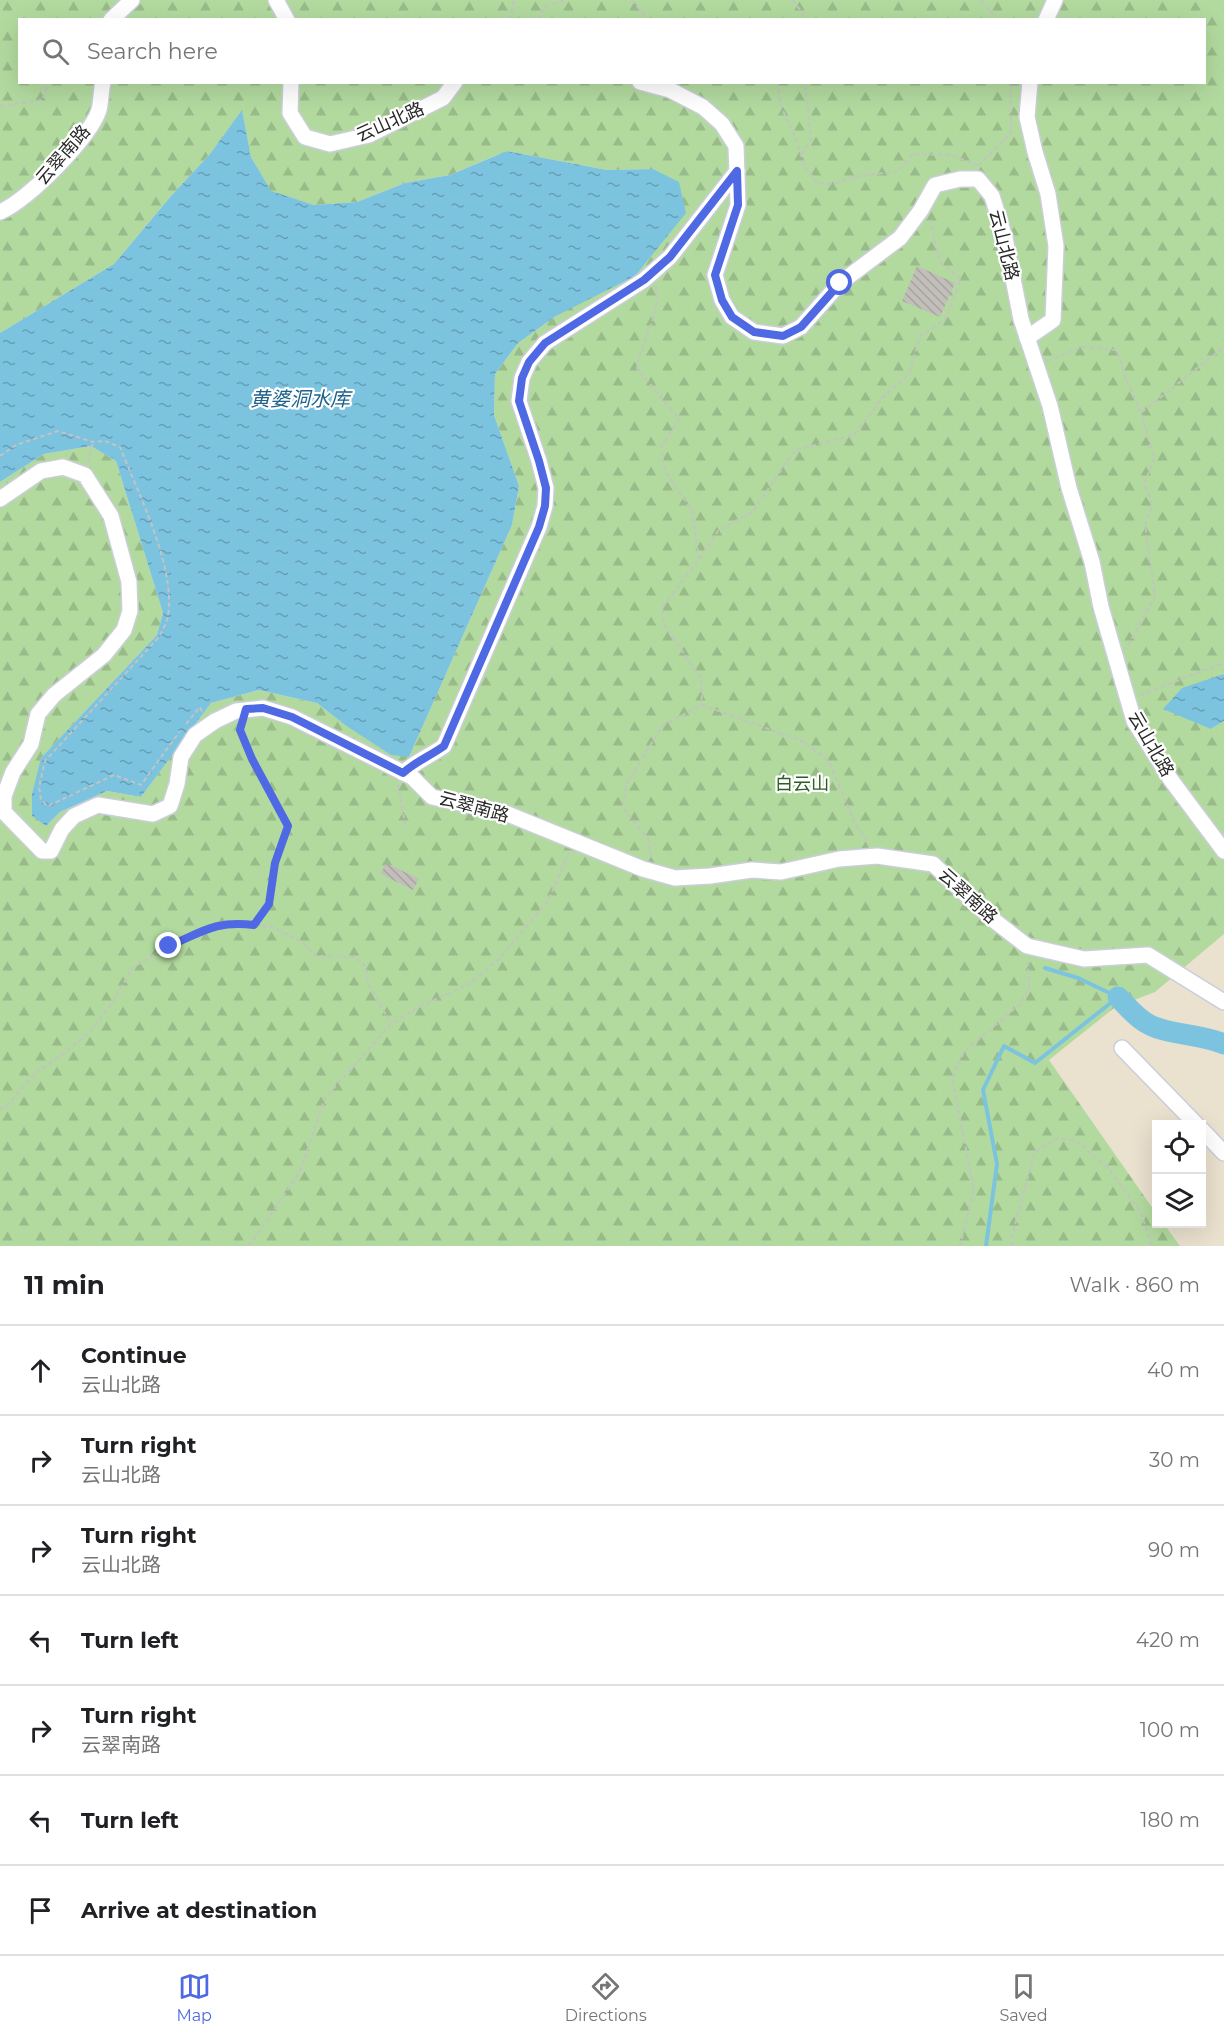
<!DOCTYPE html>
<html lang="en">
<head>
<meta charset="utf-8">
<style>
	body { margin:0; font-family:Montserrat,"Noto Sans SC",sans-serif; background:#f2f2f2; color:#202124 }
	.controls { position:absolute; right:18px; bottom:18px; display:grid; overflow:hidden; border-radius:0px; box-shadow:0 6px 24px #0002 }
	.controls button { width:54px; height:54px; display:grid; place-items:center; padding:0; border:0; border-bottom:2px solid #e0e0e0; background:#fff; color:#202124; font:30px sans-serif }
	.stop { position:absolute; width:18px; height:18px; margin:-14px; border:4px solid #4f68e4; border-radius:50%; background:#fff }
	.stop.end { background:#4f68e4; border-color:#fff; box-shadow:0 2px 6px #0008 }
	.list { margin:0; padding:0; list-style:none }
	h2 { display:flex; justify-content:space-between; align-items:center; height:78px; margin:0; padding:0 24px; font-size:26px }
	h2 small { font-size:20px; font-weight:400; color:#757577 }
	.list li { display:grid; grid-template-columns:39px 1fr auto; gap:18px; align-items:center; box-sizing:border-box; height:90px; padding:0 24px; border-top:2px solid #e0e0e0 }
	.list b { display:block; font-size:22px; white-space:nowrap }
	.list p { margin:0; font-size:20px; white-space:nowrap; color:#757577 }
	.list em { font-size:20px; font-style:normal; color:#757577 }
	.icon { flex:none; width:33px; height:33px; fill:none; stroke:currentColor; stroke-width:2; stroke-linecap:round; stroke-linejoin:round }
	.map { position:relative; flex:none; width:1224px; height:1246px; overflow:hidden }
	.search { position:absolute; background:#fff; box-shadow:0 6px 24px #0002; left:18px; right:18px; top:18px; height:66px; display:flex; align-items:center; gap:15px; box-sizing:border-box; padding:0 21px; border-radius:0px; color:#757577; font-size:22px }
	.sheet { height:708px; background:#fff }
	nav { display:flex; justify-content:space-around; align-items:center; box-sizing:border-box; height:84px; border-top:2px solid #e0e0e0; background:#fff; font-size:16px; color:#757577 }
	nav a { display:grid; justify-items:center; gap:3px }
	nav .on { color:#4f68e4 }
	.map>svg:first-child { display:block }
</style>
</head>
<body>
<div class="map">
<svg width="1224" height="1246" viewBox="0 0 1224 1246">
	<defs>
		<pattern id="forest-firs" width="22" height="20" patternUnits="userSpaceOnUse" patternTransform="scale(1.5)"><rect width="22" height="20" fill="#b2da9f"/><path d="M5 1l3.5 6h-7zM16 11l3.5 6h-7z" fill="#99bb89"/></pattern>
		<pattern id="water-ripples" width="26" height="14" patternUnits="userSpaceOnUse" patternTransform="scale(1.5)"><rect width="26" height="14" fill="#7cc3e0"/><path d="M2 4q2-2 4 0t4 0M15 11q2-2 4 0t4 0" fill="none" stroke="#669eb6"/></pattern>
		<pattern id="building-back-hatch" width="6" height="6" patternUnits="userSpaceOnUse" patternTransform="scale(1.5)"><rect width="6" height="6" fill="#c2beb9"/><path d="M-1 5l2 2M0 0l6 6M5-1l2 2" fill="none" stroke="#a7a39f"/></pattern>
	</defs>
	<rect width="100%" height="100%" fill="#eae4dd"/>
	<polygon fill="#eae1ce" points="1224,934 1224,1246 1180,1246 1164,1224 1202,1224 1202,1124 1156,1124 1156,1213 1049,1060 1114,1008 1156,992"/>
	<path fill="url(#forest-firs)" fill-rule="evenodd" d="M 0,0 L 1224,0 L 1224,674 L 1219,677 L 1211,729 L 1224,721 L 1224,934 L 1155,992 L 1114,1008 L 1049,1060 L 1156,1213 L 1156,1224 L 1164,1224 L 1180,1246 L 0,1246 L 0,482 L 44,454 L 91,446 L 116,461 L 163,613 L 157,635 L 41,758 L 32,815 L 46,826 L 60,812 L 107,791 L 141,797 L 211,703 L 259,690 L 317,703 L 345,725 L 409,757 L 512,525 L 519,486 L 494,415 L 495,374 L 518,343 L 556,316 L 653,169 L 607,170 L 507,151 L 450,175 L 405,183 L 357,202 L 314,205 L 271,192 L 251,157 L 242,111 L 210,154 L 171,196 L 114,264 L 0,333 ZM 20,20 L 1204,20 L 1204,82 L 20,82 Z"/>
	<g fill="url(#water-ripples)">
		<polygon points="242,110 251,157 271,191 314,205 357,202 405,183 450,175 507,151 607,170 653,169 679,182 686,213 635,276 556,316 518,343 495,374 494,415 519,486 512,525 409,757 391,755 345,725 317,703 259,690 211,703 141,797 107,791 60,812 46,826 32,816 32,794 41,758 157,635 163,613 116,461 91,446 44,454 0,482 0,333 114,264 171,196 210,154"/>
		<polygon points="1224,674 1224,721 1211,729 1163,709 1182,688"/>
	</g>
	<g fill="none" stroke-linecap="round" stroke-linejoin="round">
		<polyline stroke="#7cc3e0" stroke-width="4" points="986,1246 997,1164 983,1090 1004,1046 1035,1063 1118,997 1078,978 1045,968"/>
		<path stroke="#7cc3e0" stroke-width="21" d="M 1118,997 C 1127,1006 1137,1019 1150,1025 C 1169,1035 1202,1034 1224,1044"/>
	</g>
	<g fill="url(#building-back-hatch)">
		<polygon points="917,266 955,283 940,317 902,301"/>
		<polygon points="386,863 419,879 413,890 381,874"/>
	</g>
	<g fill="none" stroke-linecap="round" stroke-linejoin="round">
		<defs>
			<g id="minor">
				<polyline points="276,0 287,20"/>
				<polyline points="111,20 132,0"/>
				<polyline points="1046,20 1055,0"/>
				<polyline points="291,82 290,113 305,137 330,144 369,135 443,98 455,82"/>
				<polyline points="640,82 670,90 703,107 722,124 736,146 738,205 715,275 722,300 732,317 754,332 783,336 801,327 840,283 900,238 921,210 935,185 960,179 978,179 992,196 1005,238 1021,319 1050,406 1069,488 1092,562 1101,607 1134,721 1171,780 1224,851"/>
				<path d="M 0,212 C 27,201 90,138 99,110 C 101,102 101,91 103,82"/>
				<polyline points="1027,338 1053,320 1056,246 1048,194 1035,152 1027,117 1030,82"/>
				<polyline points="0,499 41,471 63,467 85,475 111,516 129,582 130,611 124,630 104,655 54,695 38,714 31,744 13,772 4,796 4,812 42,851 51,851 62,829 74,816 98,805 153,814 170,806 177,784 181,757 195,735 215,721 236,711 263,708 292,717 412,777 432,797 505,813 643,869 675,878 710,876 752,870 781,872 839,859 877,856 933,864 991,918 1027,946 1084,959 1148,955 1224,1002"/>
				<path d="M 403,773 C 415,762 430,756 444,746 L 539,527 L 545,506 L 546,488 L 539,461 L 519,401 L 522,378 L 529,362 L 545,343 L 644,280 L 670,257 L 737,171"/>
				<polyline points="1122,1048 1196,1124"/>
				<polyline points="1202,1130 1224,1153"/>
			</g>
		</defs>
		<use href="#minor" stroke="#cbced9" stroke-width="18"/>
		<g stroke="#c3c3c3" stroke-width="2" stroke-dasharray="4.5 3" stroke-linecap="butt">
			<polyline points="632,0 648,20"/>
			<polyline points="793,0 807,20"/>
			<polyline points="981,0 997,20"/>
			<polyline points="510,20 514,0"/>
			<polyline points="538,20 545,6 566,0"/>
			<polyline points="778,82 780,104 796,140 805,167 817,183 833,184 853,177 898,171 913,154 951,155 977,165"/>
			<polyline points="0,105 3,106 42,100 49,82"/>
			<polyline points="801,154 811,140 805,82"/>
			<polyline points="978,166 1011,133 1011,82"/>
			<path d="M 656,287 C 661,315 641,340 637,368 L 679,419 L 661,447 L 665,471 L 692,511 L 699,559 L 662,608 L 664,625 L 701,678 L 702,705"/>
			<polyline points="1047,361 1083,347 1117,350 1126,379 1141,412 1154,459 1144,484 1153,505 1145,524 1155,596 1126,649"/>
			<polyline points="1142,412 1224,347"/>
			<path d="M 0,456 L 16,445 L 58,431 L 93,442 L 105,441 L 120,447 C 138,493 176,567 168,616 C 167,623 162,631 159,637 L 45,761 L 39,787 L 41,800 L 48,806 L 114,775 L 141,785 L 180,731"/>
			<polyline points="88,463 93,442"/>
			<polyline points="699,559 718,531 753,511 795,450 854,435 882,398 909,374 920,336 945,320 961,279 940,262 930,220"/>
			<polyline points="1140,695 1224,663"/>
			<polyline points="186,724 200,707 203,714"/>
			<path d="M 242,724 C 237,741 278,808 288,826 L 275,863 L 269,904 L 254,924"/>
			<polyline points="398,784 406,829"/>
			<polyline points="651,857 648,839 623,808 626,785 662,726 702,705 802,741 829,761 855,824 869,843"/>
			<polyline points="0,1109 5,1108 36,1073 64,1053 92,1030 115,999 132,968 169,946 218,924 236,923 272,927 301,941 316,956 355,957 366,966 368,983 391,1024"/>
			<polyline points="249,1246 300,1172 325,1098 391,1024 417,1008 469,984 499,959 548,901 569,853"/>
			<polyline points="960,1246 974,1189 952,1078 964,1052 1019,1005 1029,989 1028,960"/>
			<polyline points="1012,1246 1012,1236 1035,1152 1056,1139 1076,1140 1109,1169 1141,1213 1152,1246"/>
		</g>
		<use href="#minor" stroke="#fff" stroke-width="15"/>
	</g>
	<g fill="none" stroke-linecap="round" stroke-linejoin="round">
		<path stroke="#4f68e4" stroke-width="8" d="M 169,946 C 202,932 216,920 254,925 L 269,904 L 275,863 L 288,826 L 252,759 L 240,730 L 246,709 L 263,708 L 292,717 L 403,773 C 415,762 430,756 444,746 L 539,527 L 545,506 L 546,488 L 539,461 L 519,401 L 522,378 L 529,362 L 545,343 L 644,280 L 670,257 L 737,171 L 738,205 L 715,275 L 722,300 L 732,317 L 754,332 L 783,336 L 801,327 L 840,283"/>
	</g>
	<g text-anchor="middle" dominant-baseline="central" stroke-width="4.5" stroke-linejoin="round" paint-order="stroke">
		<g font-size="18" fill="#292929" stroke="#fff">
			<text transform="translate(390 122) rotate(-24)">云山北路</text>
			<text transform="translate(63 155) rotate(-49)">云翠南路</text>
			<text transform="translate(1004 245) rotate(76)">云山北路</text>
			<text transform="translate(1151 744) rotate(60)">云山北路</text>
			<text transform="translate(474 807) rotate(15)">云翠南路</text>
			<text transform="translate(968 896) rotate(42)">云翠南路</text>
		</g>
		<g font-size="18" fill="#2d5d22" stroke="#fff">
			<text x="802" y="784">白云山</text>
		</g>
		<g font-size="20" font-style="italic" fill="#1d628a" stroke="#fff">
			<text x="300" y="399">黄婆洞水库</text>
		</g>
	</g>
</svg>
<div class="controls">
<button><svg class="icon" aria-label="locate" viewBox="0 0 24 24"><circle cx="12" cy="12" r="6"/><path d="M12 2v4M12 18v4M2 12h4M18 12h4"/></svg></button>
<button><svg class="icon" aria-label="layers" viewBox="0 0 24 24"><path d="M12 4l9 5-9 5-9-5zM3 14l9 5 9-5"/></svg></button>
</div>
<div class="stop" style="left:840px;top:283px"></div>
<div class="stop end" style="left:169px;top:946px"></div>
<div class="search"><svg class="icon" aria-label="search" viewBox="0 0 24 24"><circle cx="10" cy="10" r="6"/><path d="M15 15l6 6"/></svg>Search here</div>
</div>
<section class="sheet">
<h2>11 min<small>Walk · 860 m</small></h2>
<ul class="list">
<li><svg class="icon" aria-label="ahead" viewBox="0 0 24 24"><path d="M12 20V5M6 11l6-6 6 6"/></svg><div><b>Continue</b><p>云山北路</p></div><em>40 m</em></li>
<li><svg class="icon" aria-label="right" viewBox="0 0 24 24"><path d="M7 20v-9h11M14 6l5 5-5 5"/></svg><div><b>Turn right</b><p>云山北路</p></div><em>30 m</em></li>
<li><svg class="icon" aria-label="right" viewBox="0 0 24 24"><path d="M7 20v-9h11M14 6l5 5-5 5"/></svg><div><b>Turn right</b><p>云山北路</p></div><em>90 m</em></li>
<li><svg class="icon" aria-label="left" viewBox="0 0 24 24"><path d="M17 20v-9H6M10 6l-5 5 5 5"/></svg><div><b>Turn left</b></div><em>420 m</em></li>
<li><svg class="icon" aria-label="right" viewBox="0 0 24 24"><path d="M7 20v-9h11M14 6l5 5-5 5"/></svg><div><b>Turn right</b><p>云翠南路</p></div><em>100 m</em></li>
<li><svg class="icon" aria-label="left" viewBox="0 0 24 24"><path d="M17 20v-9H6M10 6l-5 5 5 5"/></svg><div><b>Turn left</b></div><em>180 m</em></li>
<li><svg class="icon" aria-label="arrive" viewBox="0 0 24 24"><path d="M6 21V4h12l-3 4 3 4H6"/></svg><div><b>Arrive at destination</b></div></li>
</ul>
</section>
<nav>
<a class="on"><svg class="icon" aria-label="map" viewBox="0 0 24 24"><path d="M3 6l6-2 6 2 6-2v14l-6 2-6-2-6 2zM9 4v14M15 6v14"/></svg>Map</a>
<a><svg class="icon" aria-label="directions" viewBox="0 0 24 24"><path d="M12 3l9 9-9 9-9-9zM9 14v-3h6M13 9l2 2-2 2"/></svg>Directions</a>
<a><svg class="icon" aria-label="saved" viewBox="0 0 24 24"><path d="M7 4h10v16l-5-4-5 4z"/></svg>Saved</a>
</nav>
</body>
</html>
